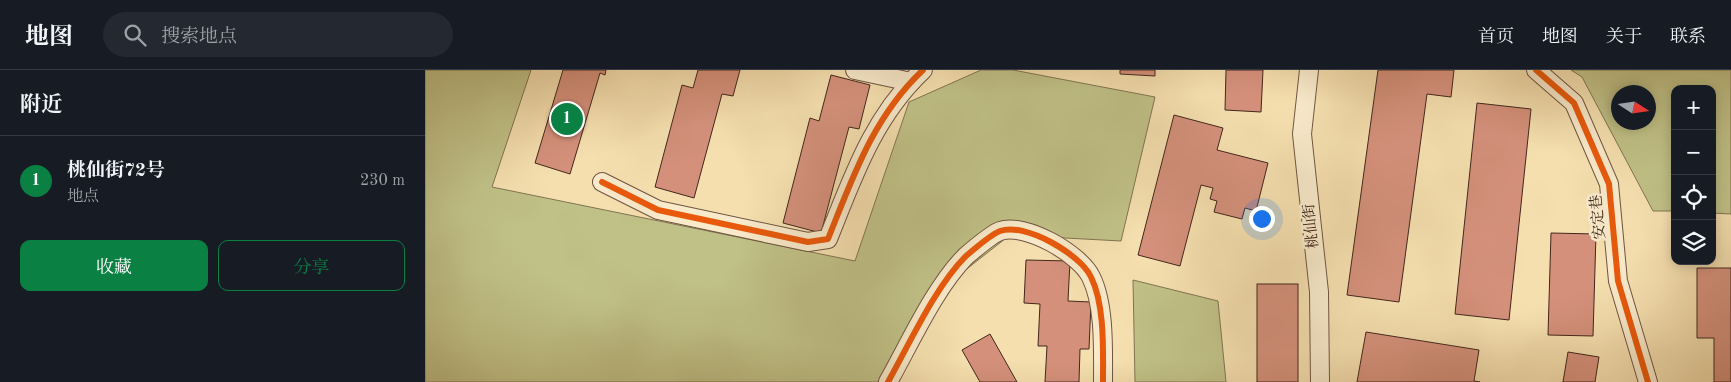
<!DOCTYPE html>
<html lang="zh">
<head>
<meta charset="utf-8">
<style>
	body { margin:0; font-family:"Old Standard TT","Noto Serif SC",serif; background:#242831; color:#f1f3f6 }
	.controls { position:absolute; right:15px; top:15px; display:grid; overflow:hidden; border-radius:10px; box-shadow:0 2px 12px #0003 }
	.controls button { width:45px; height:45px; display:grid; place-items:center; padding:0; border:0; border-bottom:1px solid #363941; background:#171b24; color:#f1f3f6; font:25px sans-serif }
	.compass { position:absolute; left:1186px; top:15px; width:45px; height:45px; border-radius:50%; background:#171b24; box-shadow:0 2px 12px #0003; rotate:102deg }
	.you { position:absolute; left:836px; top:148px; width:18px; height:18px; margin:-12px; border:4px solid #fff; border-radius:50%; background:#1a73e8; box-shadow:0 0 0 8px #1a73e833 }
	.badge { display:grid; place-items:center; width:32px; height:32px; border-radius:50%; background:#0b8043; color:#fff; font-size:16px; font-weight:700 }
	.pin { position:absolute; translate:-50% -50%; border:2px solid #fff; box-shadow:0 1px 5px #0006 }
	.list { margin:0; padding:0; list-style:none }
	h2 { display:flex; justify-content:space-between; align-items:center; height:65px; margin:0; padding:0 20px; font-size:21px }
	h2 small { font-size:16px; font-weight:400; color:#9ea1a6 }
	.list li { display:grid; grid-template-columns:32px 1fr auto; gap:15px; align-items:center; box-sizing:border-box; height:90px; padding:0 20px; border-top:1px solid #363941 }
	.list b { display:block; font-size:19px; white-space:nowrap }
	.list p { margin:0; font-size:16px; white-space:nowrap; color:#9ea1a6 }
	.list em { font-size:16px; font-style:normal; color:#9ea1a6 }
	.actions { display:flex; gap:10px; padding:15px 20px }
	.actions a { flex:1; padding:11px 0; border:1px solid #0b8043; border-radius:10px; text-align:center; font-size:18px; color:#0b8043 }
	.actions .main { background:#0b8043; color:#fff }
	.icon { flex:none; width:28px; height:28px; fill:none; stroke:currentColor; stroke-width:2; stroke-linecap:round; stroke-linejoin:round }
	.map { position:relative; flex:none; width:1306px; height:312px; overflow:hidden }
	header { display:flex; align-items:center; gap:30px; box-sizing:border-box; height:70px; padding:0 25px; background:#171b24; border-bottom:1px solid #363941 }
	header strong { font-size:24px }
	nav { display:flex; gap:28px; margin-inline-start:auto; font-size:18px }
	.search { width:350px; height:45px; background:#242831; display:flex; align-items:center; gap:12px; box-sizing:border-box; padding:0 18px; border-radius:28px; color:#9ea1a6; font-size:19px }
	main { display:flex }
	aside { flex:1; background:#171b24 }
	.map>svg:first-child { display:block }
</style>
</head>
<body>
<header>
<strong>地图</strong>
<div class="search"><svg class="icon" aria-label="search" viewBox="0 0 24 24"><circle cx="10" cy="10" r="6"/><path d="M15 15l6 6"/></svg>搜索地点</div>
<nav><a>首页</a><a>地图</a><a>关于</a><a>联系</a></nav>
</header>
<main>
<aside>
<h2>附近<small></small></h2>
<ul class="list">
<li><span class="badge">1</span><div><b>桃仙街72号</b><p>地点</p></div><em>230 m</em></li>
</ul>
<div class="actions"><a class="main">收藏</a><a>分享</a></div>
</aside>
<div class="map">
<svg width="1306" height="312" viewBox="0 0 1306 312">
	<rect width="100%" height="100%" fill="#f5dfaf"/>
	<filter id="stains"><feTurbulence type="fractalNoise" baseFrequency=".004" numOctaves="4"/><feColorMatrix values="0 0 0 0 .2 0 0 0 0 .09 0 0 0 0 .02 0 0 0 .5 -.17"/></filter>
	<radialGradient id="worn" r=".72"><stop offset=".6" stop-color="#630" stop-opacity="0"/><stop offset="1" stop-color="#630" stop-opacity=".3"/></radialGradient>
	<g fill="#c0c187" stroke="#817452" fill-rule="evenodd">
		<polygon points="0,0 106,0 67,117 430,191 484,32 556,0 588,0 730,27 696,171 585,165 511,223 453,312 0,312"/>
		<path d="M 1146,0 L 1306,0 L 1306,144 L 1287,143 L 1287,19 L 1250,19 L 1250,141 L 1228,141 L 1157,7 ZM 1194,22 L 1224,22 L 1224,52 L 1194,52 Z"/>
		<polygon points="708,210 793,231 801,312 710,312"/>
	</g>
	<g fill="#d4907b" stroke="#42271c">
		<polygon points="138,0 181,0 180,5 175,3 145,104 110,93"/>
		<polygon points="273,0 315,0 308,26 297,24 269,128 230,117 257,15 268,18"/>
		<polygon points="695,0 730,0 730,6 695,4"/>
		<polygon points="801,0 838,0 836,42 800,40"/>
		<polygon points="953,0 1029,0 1026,27 1002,24 974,232 922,225"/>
		<polygon points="406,5 445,15 434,59 424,57 396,163 358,153 385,48 394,51"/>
		<polygon points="1052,33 1106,39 1084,250 1030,244"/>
		<polygon points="749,45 798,58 792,80 843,93 831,141 820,138 817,149 789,142 792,131 785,129 788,118 776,115 755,196 713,185"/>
		<polygon points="1126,163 1171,164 1168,266 1123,265"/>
		<polygon points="601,190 645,191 643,231 666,232 664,279 655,279 654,312 620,312 622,276 613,276 615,234 599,233"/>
		<polygon points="1272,198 1306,198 1306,312 1289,312 1289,268 1272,268"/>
		<rect x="832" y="214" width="41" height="98"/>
		<polygon points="941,262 1054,280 1049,311 1055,312 932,312"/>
		<polygon points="565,264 592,312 555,312 537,280"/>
		<polygon points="1143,282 1174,287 1170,312 1138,312"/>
	</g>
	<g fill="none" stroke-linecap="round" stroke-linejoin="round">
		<defs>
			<g id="street">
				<polyline points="430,0 486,12"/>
				<polyline points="884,0 877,64 894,222 895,312"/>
				<polyline points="1111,0 1149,33 1184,114 1193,211 1223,312"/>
				<path d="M 177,112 L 233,140 L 383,172 L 403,169 C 428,107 448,47 498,0"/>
				<path d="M 463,312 C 485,273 510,217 541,186 C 548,180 567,164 575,161 C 600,152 655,184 666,207 C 680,235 678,281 678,312"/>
			</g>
		</defs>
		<use href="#street" stroke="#6f5541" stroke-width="20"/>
		<use href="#street" stroke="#f8eacb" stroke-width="18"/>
		<defs>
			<g id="cycleway">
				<polyline points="1111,0 1149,33 1184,114 1193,211 1223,312"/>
				<path d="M 177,112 L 233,140 L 383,172 L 403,169 C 428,107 448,47 498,0"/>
				<path d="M 463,312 C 485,273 510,217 541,186 C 548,180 567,164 575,161 C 600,152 655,184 666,207 C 680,235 678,281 678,312"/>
			</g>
		</defs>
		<use href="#cycleway" stroke="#f8eacb" stroke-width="9"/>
		<use href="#cycleway" stroke="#e8590c" stroke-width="6"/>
	</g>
	<g text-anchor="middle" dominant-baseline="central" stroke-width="5" stroke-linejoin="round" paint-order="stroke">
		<g font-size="15" fill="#42271c" stroke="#f8eacb">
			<text transform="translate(1174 147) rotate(-95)">安定巷</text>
			<text transform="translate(887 156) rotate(-96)">桃仙街</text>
		</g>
	</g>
	<rect width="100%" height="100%" filter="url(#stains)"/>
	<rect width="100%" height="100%" fill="url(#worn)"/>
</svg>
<div class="controls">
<button>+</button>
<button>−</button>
<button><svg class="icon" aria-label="locate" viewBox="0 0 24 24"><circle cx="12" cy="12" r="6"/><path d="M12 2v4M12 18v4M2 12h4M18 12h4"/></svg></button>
<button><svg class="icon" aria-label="layers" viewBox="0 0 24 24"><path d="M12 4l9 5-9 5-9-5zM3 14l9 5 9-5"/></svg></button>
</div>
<svg class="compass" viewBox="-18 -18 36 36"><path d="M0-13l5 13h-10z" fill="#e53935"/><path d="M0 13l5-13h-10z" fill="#9ea1a6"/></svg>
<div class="you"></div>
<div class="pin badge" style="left:142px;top:49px">1</div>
</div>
</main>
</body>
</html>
